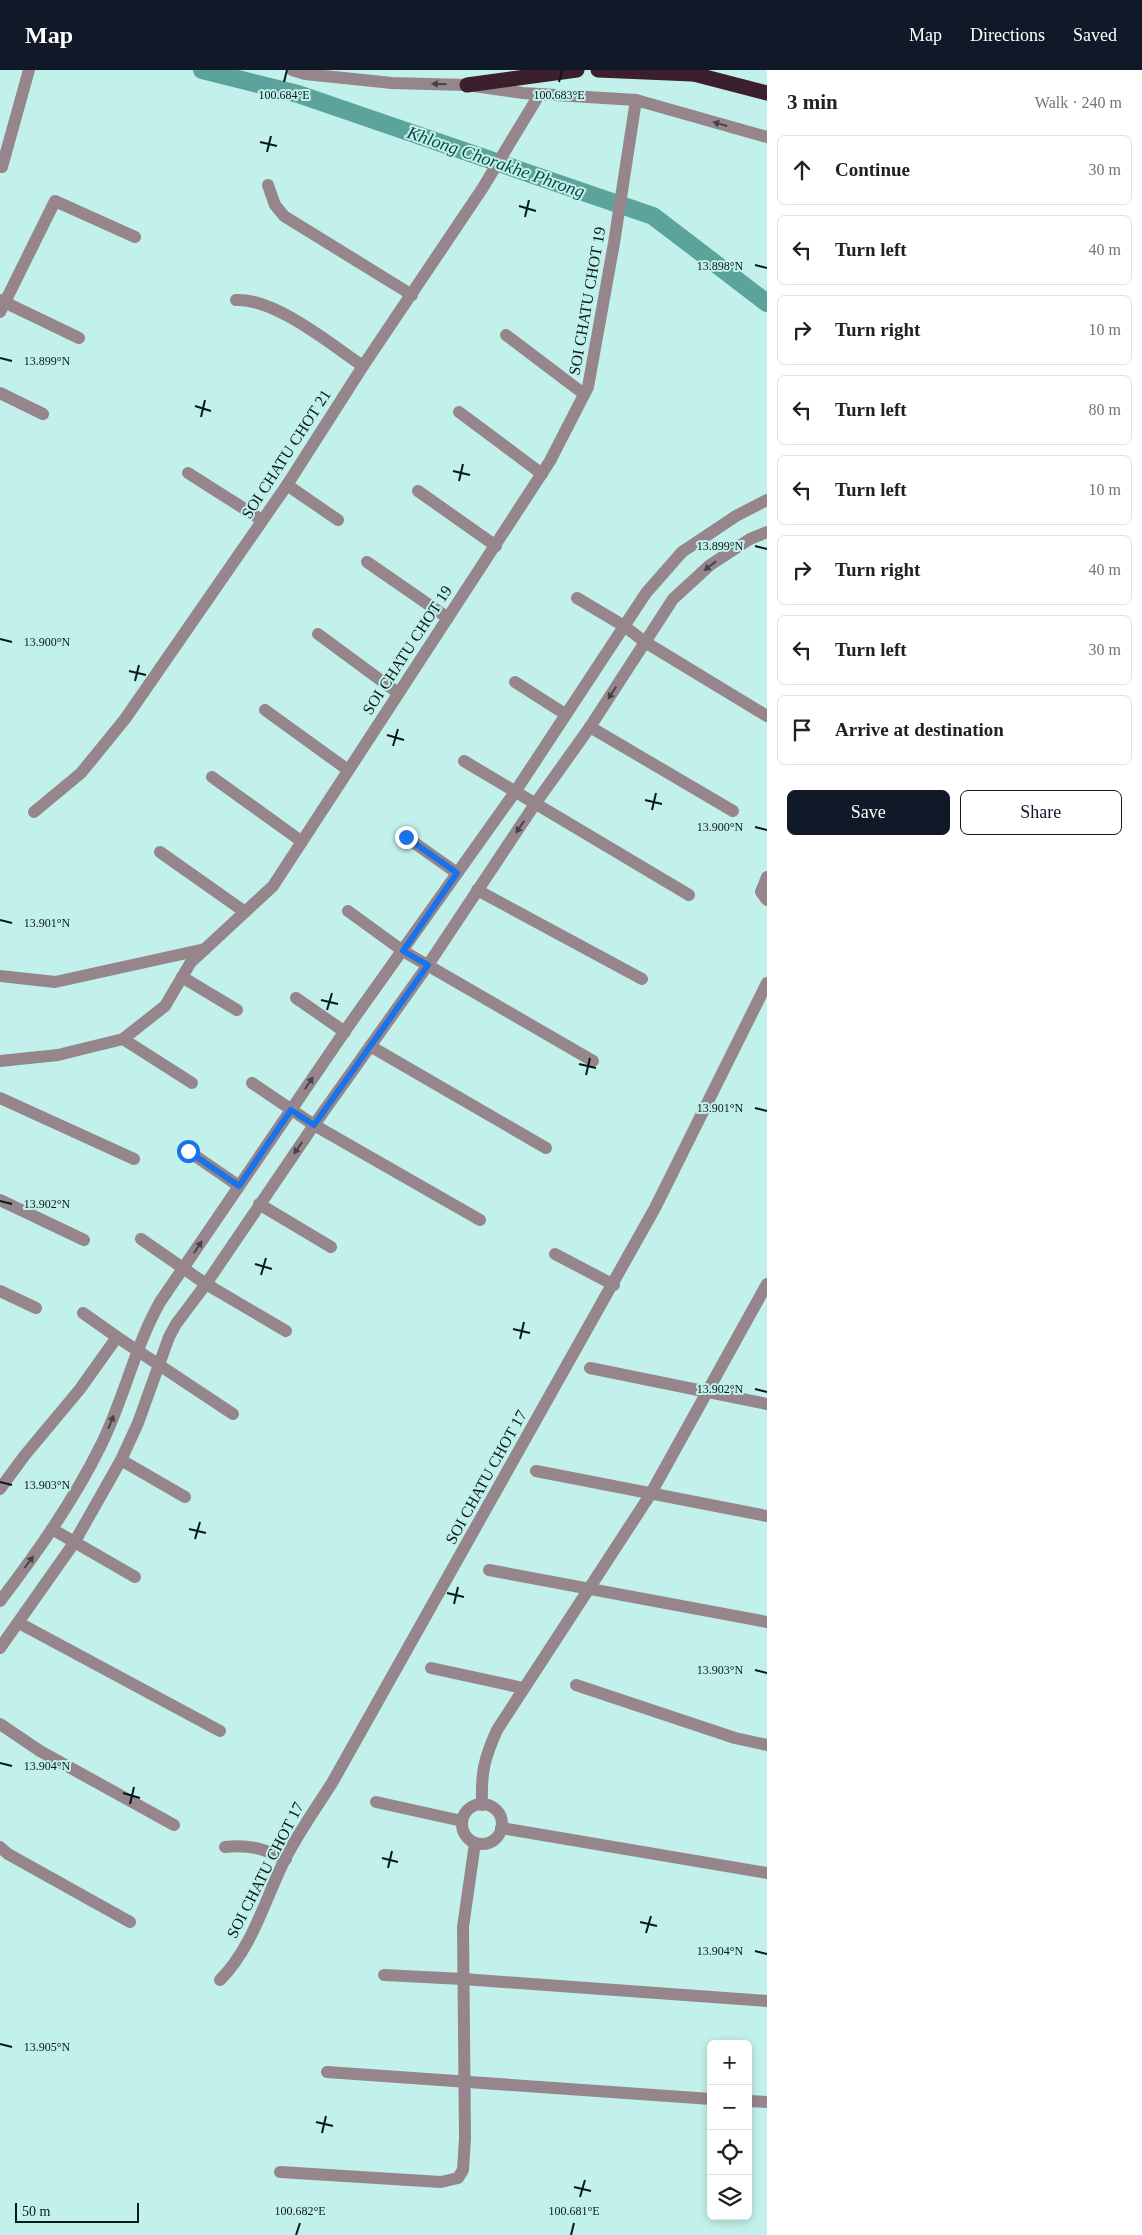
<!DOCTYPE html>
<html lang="en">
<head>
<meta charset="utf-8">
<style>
	body { margin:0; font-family:Georgia,serif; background:#f2f2f2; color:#202124 }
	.controls { position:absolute; right:15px; bottom:15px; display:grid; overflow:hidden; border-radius:8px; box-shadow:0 2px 8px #0003 }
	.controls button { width:45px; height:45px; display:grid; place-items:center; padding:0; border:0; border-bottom:1px solid #e0e0e0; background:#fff; color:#202124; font:25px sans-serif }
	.scale { position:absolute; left:15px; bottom:12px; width:124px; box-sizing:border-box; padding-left:5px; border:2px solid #081a18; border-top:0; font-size:14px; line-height:18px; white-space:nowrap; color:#081a18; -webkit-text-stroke:4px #c2f0ea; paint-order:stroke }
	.stop { position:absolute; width:15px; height:15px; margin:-11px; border:4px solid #1a73e8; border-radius:50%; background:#fff }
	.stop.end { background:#1a73e8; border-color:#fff; box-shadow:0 1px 5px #0008 }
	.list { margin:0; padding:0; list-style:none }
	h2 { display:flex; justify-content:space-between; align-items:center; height:65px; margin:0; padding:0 20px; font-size:21px }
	h2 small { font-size:16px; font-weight:400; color:#757577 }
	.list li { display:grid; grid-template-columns:32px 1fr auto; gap:15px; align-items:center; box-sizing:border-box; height:70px; margin:0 10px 10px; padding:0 10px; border:1px solid #e0e0e0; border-radius:8px }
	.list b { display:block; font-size:19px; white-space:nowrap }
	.list em { font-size:16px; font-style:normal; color:#757577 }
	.actions { display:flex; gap:10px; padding:15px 20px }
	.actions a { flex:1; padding:11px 0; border:1px solid #111827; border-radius:8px; text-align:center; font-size:18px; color:#111827 }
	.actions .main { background:#111827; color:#fff }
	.icon { flex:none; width:28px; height:28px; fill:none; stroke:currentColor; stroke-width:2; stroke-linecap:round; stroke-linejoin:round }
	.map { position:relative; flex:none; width:767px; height:2165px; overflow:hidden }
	header { display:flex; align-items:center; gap:30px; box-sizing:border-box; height:70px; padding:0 25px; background:#111827; color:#fff }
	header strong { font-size:24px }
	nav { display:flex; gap:28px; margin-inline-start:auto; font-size:18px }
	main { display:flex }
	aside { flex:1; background:#fff }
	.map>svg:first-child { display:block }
</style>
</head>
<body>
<header>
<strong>Map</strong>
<nav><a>Map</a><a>Directions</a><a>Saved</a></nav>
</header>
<main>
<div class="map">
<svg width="767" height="2165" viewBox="0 0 767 2165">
	<rect width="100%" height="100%" fill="#c2f0ea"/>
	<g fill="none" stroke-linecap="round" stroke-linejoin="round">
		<polyline stroke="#5ca49b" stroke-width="18" points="202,0 298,24 653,146 767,233"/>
		<g stroke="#96868c" stroke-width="12">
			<polyline points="292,0 305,4 392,13 467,15 523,23 636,30 767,67"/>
			<polyline points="0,96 2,97 29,0"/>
			<polyline points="268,115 275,135 284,146 412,225"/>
			<polyline points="0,230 79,268"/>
			<path d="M 236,230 C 275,228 330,274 363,296"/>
			<polyline points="0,242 55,131 135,167"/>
			<polyline points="506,265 584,324"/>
			<polyline points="0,323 43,344"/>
			<polyline points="459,342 542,404"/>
			<polyline points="188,403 262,450"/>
			<polyline points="287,415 338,450"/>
			<polyline points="418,421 496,476"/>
			<polyline points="367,492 448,548"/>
			<polyline points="577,528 624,556 645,572 767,646"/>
			<polyline points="318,564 398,623"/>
			<polyline points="515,612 565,644"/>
			<polyline points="265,640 348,700"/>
			<polyline points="590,657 733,741"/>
			<polyline points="464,691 689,825"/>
			<polyline points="212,707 301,771"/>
			<polyline points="34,742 81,703 125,649 287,415 363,296 482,119 539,25"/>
			<polyline points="406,767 457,803"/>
			<polyline points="160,782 245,842"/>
			<polyline points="767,807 761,822 767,830"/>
			<polyline points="477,820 642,909"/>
			<polyline points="348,841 403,881 593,991"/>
			<polyline points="0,906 55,912 205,879"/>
			<polyline points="182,907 237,940"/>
			<polyline points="296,928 345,962"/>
			<polyline points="123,969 192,1013"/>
			<polyline points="370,976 546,1078"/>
			<polyline points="0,991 58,985 123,969 165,936 191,892 273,816 550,391 588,317 614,173 636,30"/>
			<polyline points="252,1013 314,1055 480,1150"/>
			<polyline points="0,1028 134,1089"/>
			<polyline points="188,1081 239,1116"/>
			<polyline points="0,1130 84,1170"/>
			<polyline points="259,1134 331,1177"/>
			<polyline points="141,1169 206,1214 286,1261"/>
			<polyline points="555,1184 614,1215"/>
			<polyline points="0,1221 36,1238"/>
			<polyline points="83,1243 117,1267"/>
			<polyline points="590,1298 767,1334"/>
			<polyline points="121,1390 185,1427"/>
			<polyline points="536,1401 767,1446"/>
			<polyline points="0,1419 25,1385 80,1319 117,1267 233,1344"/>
			<polyline points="52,1459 135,1507"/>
			<polyline points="489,1500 767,1552"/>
			<path d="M 0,1531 C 37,1483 73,1432 100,1377 C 124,1330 134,1278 160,1232 L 347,958 L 515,722 L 646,523 L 682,482 L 736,446 L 767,430"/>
			<polyline points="19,1553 220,1661"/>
			<polyline points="0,1578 74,1473 121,1390 138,1353 169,1267 176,1254 206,1214 314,1055 428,895 535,734 590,657 673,529 710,495 750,469 767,462"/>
			<polyline points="431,1598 523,1618"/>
			<polyline points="576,1615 735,1668 767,1675"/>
			<polyline points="0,1654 40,1681 174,1755"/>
			<polyline points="376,1732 462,1751"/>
			<circle cx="482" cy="1754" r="20"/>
			<path d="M 482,1735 C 481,1702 484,1689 497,1660 L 650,1425 L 767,1214"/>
			<polyline points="501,1758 767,1803"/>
			<polyline points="0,1777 8,1784 130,1852"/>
			<path d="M 225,1777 C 249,1774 264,1779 286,1789"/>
			<polyline points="384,1905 463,1909 767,1931"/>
			<path d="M 220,1910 C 253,1877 265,1829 285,1789 C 299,1762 316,1738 332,1713 L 655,1138 L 767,913"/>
			<polyline points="327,2002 711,2029"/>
			<polyline points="748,2031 767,2032"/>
			<polyline points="280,2102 441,2112 458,2108 463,2100 465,2068 463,1857 475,1773"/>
		</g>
		<g stroke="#3c1f2d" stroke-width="15">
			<polyline points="598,0 692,4"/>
			<polyline points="682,1 767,23"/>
			<polyline points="467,15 577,0"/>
		</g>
	</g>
	<defs><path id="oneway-solid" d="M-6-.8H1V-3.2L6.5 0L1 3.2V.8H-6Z" transform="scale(1.25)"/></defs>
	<g fill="#414546">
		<use href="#oneway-solid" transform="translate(439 14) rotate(-178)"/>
		<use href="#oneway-solid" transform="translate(720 54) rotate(-164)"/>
		<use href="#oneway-solid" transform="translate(710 496) rotate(142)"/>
		<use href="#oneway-solid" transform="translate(612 623) rotate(123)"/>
		<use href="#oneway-solid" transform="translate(520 757) rotate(124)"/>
		<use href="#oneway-solid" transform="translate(309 1013) rotate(-56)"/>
		<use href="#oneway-solid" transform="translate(298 1078) rotate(125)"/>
		<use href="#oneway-solid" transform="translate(198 1177) rotate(-56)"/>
		<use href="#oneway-solid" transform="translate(111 1352) rotate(-68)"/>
		<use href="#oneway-solid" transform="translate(29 1492) rotate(-53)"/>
	</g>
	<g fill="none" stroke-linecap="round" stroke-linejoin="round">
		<polyline stroke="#1a73e8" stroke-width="6" points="188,1081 239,1116 291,1040 314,1055 428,895 403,881 457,803 406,767"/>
	</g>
	<path fill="none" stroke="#081a18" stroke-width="2" d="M 284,12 L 287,0M 559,12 L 562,0M 260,72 L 277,76M 267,82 L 271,66M 519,136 L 536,141M 525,147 L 529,130M 755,195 L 767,198M 0,288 L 12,291M 195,336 L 211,341M 201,347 L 205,330M 453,401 L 470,405M 459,411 L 463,394M 755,476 L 767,479M 0,569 L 12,572M 129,601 L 146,605M 135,611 L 139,595M 387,665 L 404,670M 393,676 L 398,659M 645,730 L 662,734M 652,740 L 656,723M 755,757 L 767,760M 0,850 L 12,853M 321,930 L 338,934M 327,940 L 332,923M 579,994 L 596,998M 586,1005 L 590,988M 755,1038 L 767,1041M 0,1131 L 12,1134M 255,1194 L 272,1199M 261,1205 L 266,1188M 513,1259 L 530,1263M 520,1269 L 524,1252M 755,1319 L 767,1322M 0,1412 L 12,1415M 189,1459 L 206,1463M 195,1469 L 200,1452M 447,1523 L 464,1527M 454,1534 L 458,1517M 755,1600 L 767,1603M 0,1693 L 12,1696M 123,1723 L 140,1728M 130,1734 L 134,1717M 382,1788 L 398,1792M 388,1798 L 392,1781M 640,1852 L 657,1856M 646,1863 L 651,1846M 755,1881 L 767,1884M 0,1974 L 12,1977M 316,2052 L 333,2056M 322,2063 L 326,2046M 574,2117 L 591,2121M 580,2127 L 585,2110M 296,2165 L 300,2153M 571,2165 L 574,2153"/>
	<g text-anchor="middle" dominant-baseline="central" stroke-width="4" stroke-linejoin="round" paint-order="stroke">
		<g font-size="16" fill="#081a18" stroke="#c2f0ea">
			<text transform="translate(587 231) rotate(-80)">SOI CHATU CHOT 19</text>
			<text transform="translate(286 384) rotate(-57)">SOI CHATU CHOT 21</text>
			<text transform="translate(407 580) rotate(-57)">SOI CHATU CHOT 19</text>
			<text transform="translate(486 1407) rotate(-61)">SOI CHATU CHOT 17</text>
			<text transform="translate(265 1800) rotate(-63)">SOI CHATU CHOT 17</text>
		</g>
		<g font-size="18" font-style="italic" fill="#084b45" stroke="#c2f0ea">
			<text transform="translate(496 92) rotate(19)">Khlong Chorakhe Phrong</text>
		</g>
	</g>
	<g font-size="12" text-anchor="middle" fill="#081a18" stroke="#c2f0ea" stroke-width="4" stroke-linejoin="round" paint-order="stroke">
		<text x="284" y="29">100.684°E</text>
		<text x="559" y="29">100.683°E</text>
		<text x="720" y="200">13.898°N</text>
		<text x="47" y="295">13.899°N</text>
		<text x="720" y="480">13.899°N</text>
		<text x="47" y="576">13.900°N</text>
		<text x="720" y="761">13.900°N</text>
		<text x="47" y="857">13.901°N</text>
		<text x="720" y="1042">13.901°N</text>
		<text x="47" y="1138">13.902°N</text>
		<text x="720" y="1323">13.902°N</text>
		<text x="47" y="1419">13.903°N</text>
		<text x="720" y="1604">13.903°N</text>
		<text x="47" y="1700">13.904°N</text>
		<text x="720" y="1885">13.904°N</text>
		<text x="47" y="1981">13.905°N</text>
		<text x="300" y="2145">100.682°E</text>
		<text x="574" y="2145">100.681°E</text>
	</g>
</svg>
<div class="controls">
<button>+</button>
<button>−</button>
<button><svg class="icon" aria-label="locate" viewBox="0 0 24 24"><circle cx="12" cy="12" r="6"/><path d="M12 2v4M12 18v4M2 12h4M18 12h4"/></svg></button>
<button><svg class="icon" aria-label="layers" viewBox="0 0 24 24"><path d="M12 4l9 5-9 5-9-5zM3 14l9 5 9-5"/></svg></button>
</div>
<div class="scale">50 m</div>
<div class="stop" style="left:188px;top:1081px"></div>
<div class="stop end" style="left:406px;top:767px"></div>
</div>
<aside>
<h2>3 min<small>Walk · 240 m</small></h2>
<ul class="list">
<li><svg class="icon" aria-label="ahead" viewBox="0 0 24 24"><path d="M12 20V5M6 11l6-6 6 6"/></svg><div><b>Continue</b></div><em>30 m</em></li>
<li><svg class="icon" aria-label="left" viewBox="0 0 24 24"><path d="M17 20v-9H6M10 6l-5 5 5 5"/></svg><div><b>Turn left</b></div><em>40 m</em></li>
<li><svg class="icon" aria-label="right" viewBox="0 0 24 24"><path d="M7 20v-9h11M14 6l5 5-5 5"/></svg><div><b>Turn right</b></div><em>10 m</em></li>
<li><svg class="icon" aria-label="left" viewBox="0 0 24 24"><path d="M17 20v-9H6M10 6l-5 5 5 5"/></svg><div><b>Turn left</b></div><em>80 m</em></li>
<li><svg class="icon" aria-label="left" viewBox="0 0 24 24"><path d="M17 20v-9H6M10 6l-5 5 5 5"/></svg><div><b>Turn left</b></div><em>10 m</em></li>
<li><svg class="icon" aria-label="right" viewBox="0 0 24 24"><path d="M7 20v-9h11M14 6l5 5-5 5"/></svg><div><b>Turn right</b></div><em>40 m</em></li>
<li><svg class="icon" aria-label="left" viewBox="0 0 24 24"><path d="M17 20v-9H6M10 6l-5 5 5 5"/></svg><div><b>Turn left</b></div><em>30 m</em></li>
<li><svg class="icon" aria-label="arrive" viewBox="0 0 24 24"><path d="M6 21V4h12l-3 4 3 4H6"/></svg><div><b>Arrive at destination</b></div></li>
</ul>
<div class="actions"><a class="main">Save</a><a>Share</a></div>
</aside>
</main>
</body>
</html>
